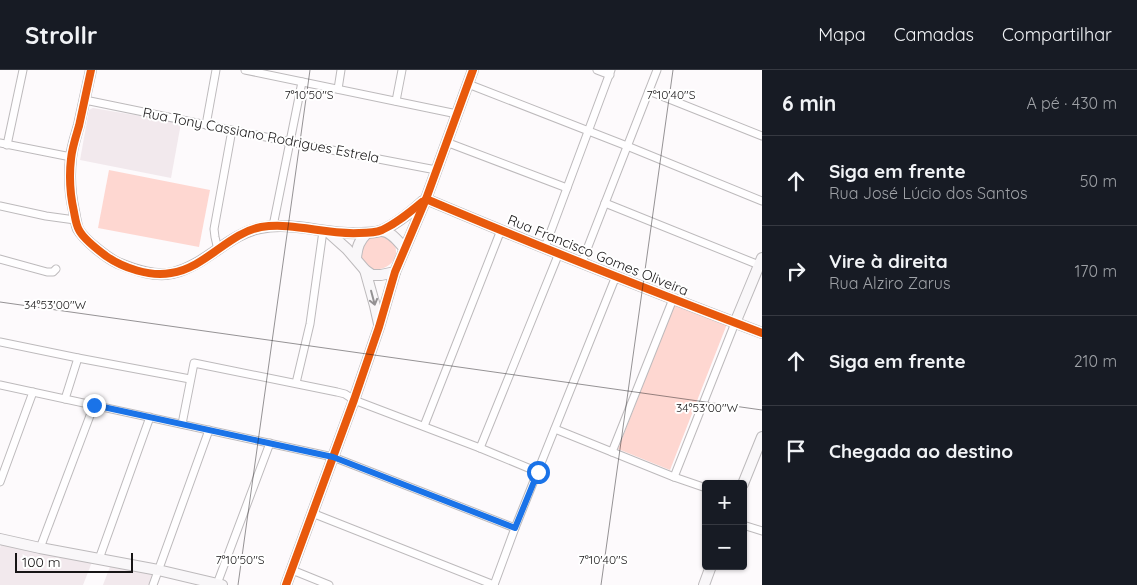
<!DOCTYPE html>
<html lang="pt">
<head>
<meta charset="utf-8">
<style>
	body { margin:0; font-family:Quicksand,sans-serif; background:#20242c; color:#f1f3f6 }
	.controls { position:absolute; right:15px; bottom:15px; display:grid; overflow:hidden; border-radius:5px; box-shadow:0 1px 4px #0004 }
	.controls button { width:45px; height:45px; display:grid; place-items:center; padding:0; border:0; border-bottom:1px solid #363941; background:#171b24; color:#f1f3f6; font:25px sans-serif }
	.scale { position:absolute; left:15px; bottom:12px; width:118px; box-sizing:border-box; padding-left:5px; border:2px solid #171516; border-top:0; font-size:14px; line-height:18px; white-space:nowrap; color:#171516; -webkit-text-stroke:4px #fff; paint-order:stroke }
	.stop { position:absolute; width:15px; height:15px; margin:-11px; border:4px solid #1a73e8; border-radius:50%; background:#fff }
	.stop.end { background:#1a73e8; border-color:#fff; box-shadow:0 1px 5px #0008 }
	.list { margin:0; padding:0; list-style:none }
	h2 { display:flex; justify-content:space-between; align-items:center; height:65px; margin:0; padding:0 20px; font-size:21px }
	h2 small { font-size:16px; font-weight:400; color:#9ea1a6 }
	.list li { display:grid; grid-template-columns:32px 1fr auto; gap:15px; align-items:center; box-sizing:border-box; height:90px; padding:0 20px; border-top:1px solid #363941 }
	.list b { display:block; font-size:19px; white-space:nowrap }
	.list p { margin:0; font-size:16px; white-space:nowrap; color:#9ea1a6 }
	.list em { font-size:16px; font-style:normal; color:#9ea1a6 }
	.icon { flex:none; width:28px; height:28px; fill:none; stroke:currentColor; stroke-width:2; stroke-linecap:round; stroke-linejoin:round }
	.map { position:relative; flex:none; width:762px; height:515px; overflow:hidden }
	header { display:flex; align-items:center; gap:30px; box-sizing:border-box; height:70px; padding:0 25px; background:#171b24; border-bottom:1px solid #363941 }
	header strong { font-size:24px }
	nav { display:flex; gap:28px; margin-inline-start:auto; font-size:18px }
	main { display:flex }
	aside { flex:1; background:#171b24 }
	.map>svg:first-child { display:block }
</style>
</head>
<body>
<header>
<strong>Strollr</strong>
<nav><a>Mapa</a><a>Camadas</a><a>Compartilhar</a></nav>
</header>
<main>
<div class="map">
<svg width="762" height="515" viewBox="0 0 762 515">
	<rect width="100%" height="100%" fill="#fdfafc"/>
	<g fill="#f2e9ed">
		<polygon points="93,38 181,53 171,108 80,90 89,40"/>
		<polygon points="1,474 92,492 83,515 0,515 0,478"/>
		<polygon points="111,494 154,504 150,515 103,515"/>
	</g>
	<g fill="#fed7d1">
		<polygon points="109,100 210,120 199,177 98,158"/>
		<path d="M 382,163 C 385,166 391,169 394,173 C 396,176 396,180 396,184 C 392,203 363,205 360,185 C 360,184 359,178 359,177 C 360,174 363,170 365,167 Z"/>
		<polygon points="675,233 727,254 670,400 618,379"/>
	</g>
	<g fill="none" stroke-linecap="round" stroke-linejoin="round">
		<defs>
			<g id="street">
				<polyline points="245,0 457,44"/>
				<polyline points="597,0 610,5"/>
				<polyline points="468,14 627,76 762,131"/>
				<polyline points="338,19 341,0"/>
				<polyline points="649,21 762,66"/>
				<polyline points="85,30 290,72 436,100"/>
				<polyline points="396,31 402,0"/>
				<polyline points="206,55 216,0"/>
				<polyline points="446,72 567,118"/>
				<polyline points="0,73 71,87"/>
				<polyline points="7,75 23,0"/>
				<polyline points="605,133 759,195"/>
				<polyline points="0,136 46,146 75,150"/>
				<polyline points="273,156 302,12"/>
				<polyline points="545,177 611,0"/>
				<polyline points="218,180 215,167 214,159 232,60"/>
				<polyline points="0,189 47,202 53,202 56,199"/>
				<polyline points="582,192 657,0"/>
				<polyline points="0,272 78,288 190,309"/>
				<polyline points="296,313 310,254 323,161"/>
				<polyline points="0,315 333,387 515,458"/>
				<polyline points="65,329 78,288"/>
				<polyline points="182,354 194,293 337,322 345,324 354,330 480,378 538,402"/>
				<polyline points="424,356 501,160"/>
				<polyline points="555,359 674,407 706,418"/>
				<polyline points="480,378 559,183"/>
				<polyline points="612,382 673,229"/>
				<polyline points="674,407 735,253"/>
				<polyline points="0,412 33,322"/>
				<polyline points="312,443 494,515"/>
				<polyline points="743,455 762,461"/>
				<polyline points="40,478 94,335"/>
				<polyline points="99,489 150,347"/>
				<polyline points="292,500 329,515"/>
				<polyline points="217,514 270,373"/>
				<polyline points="153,515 209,360"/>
				<polyline points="494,515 515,458 616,206"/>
			</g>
			<g id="secondary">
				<path d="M 91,0 C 87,19 83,37 79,55 C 76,66 72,77 71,88 C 69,106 70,124 74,141 C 75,147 76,154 78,159 C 84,170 107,188 118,193 C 135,200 155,207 173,203 C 206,195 229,164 260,158 C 293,151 327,165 361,163 C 367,163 374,163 380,161 C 396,155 411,142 423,131"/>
				<path d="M 426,129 C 537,176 649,220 762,263"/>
				<path d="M 380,161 C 390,160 398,171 404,178"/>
				<polyline points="328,162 347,179 365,200 372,205 381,205 395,202"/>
				<path d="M 356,188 C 357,177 359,171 367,163"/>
				<polyline points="365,200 375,236 379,254"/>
				<polyline points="735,253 762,188"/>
				<polyline points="743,414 762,367"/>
				<polyline points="0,469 40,478 158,500 222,515"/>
				<polyline points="286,515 354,330 379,257 395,202 426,129 473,0"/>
				<polyline points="704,515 711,496"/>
			</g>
		</defs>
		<use href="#street" stroke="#bdbabc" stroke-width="9"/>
		<use href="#secondary" stroke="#bdbabc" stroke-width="12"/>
		<use href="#street" stroke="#fffeff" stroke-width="7"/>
		<use href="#secondary" stroke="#f9f7f9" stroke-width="10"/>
		<defs>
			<g id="cycleway">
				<path d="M 91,0 C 87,19 83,37 79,56 C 76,66 72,78 71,89 C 69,106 70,124 74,142 C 75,147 76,155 79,160 C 83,168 98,180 106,186 C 123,198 150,207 171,203 C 205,198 229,163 261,157 C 294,152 326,165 359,163 C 366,163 375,163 382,160 C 397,153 409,143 422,132"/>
				<path d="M 426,129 C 537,176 649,220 762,263"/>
				<polyline points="286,515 354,330 379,257 395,202 426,129 473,0"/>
			</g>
		</defs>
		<use href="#cycleway" stroke="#fff" stroke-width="11"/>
		<use href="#cycleway" stroke="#e8590c" stroke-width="8"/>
	</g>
	<defs><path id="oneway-shaft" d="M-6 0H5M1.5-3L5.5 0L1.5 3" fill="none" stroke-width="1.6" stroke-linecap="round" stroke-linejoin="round" transform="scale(1.25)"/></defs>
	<use stroke="#939193" href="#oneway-shaft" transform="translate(373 228) rotate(75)"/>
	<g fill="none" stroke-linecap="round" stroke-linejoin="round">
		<polyline stroke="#1a73e8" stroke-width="6" points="94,335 333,387 515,458 538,402"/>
	</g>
	<path fill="none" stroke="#171516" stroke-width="1" stroke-opacity="0.45" d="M 0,232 L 762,340M 238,515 L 310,0M 601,515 L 673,0"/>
	<g text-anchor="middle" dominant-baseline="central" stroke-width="4" stroke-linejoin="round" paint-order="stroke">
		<g font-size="14" fill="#171516" stroke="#fff">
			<text transform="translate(261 65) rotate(11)">Rua Tony Cassiano Rodrigues Estrela</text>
			<text transform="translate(598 185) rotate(22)">Rua Francisco Gomes Oliveira</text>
		</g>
	</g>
	<g font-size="12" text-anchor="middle" fill="#171516" stroke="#fff" stroke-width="4" stroke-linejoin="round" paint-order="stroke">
		<text x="309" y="29">7°10'50"S</text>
		<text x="671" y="29">7°10'40"S</text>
		<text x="55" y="239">34°53'00"W</text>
		<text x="707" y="342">34°53'00"W</text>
		<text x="240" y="494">7°10'50"S</text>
		<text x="603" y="494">7°10'40"S</text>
	</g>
</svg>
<div class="controls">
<button>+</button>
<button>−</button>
</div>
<div class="scale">100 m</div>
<div class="stop" style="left:538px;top:402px"></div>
<div class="stop end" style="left:94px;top:335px"></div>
</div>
<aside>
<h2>6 min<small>A pé · 430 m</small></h2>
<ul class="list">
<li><svg class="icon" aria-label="ahead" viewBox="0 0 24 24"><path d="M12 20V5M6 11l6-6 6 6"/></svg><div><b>Siga em frente</b><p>Rua José Lúcio dos Santos</p></div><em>50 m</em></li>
<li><svg class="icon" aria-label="right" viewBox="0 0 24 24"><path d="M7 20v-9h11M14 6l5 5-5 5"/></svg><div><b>Vire à direita</b><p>Rua Alziro Zarus</p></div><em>170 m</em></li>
<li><svg class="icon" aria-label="ahead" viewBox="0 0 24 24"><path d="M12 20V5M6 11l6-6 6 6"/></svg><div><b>Siga em frente</b></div><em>210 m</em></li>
<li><svg class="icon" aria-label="arrive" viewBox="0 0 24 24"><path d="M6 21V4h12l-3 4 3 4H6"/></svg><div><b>Chegada ao destino</b></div></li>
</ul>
</aside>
</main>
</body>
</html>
